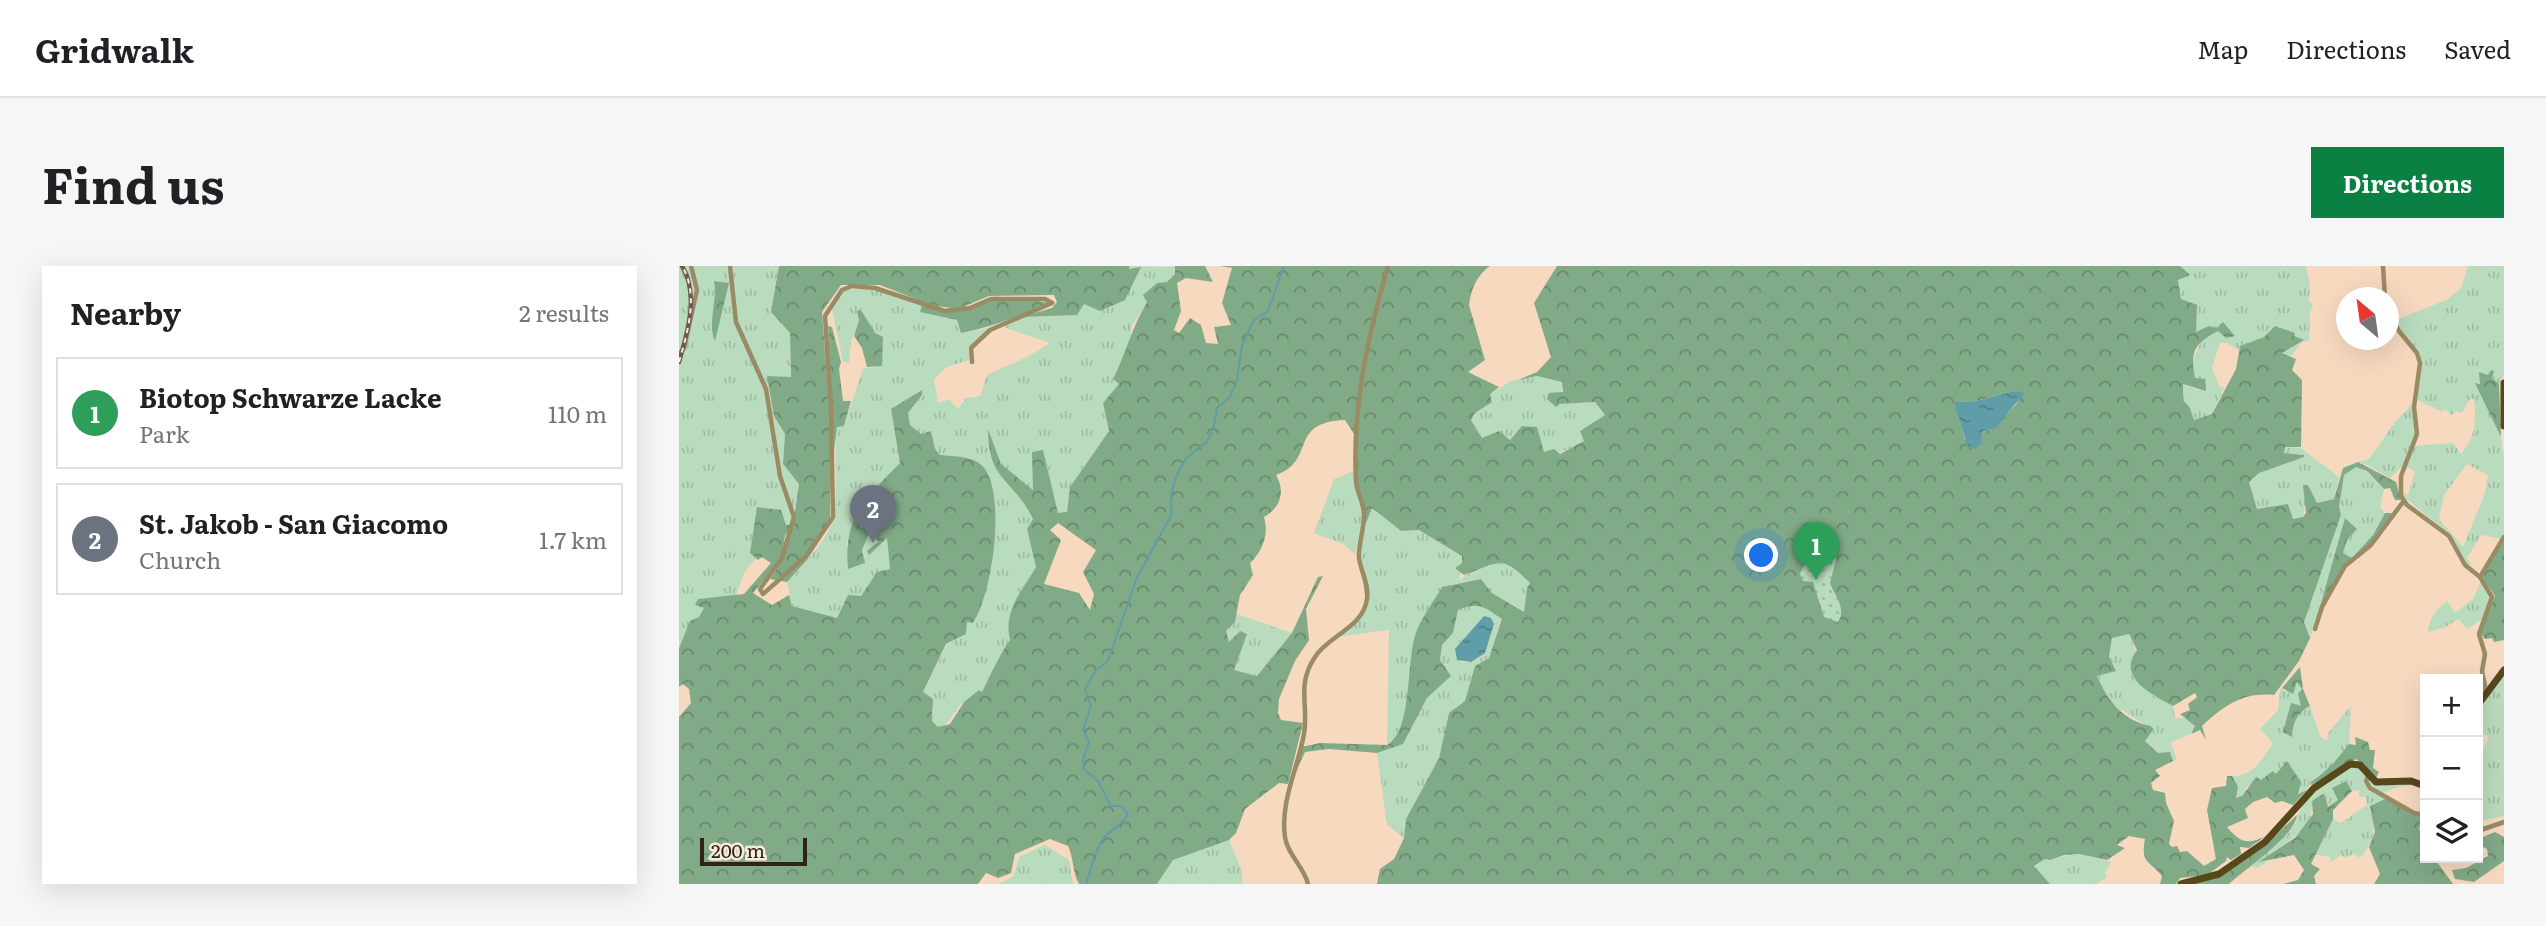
<!DOCTYPE html>
<html lang="en">
<head>
<meta charset="utf-8">
<style>
	body { margin:0; font-family:Literata,serif; background:#f6f6f6; color:#202124 }
	.controls { position:absolute; right:21px; bottom:21px; display:grid; overflow:hidden; border-radius:0px; box-shadow:0 7px 28px #0002 }
	.controls button { width:63px; height:63px; display:grid; place-items:center; padding:0; border:0; border-bottom:2px solid #e0e0e0; background:#fff; color:#202124; font:35px sans-serif }
	.compass { position:absolute; left:1657px; top:21px; width:63px; height:63px; border-radius:50%; background:#fff; box-shadow:0 7px 28px #0002; rotate:331deg }
	.scale { position:absolute; left:21px; bottom:18px; width:107px; box-sizing:border-box; padding-left:7px; border:4px solid #2e2319; border-top:0; font-size:19px; line-height:24px; white-space:nowrap; color:#2e2319; -webkit-text-stroke:5px #fbe9da; paint-order:stroke }
	.you { position:absolute; left:1083px; top:290px; width:24px; height:24px; margin:-18px; border:5px solid #fff; border-radius:50%; background:#1a73e8; box-shadow:0 0 0 10px #1a73e833 }
	.badge { display:grid; place-items:center; width:46px; height:46px; border-radius:50%; background:#0b8043; color:#fff; font-size:23px; font-weight:700 }
	.pin { position:absolute; translate:-50% -58px; filter:drop-shadow(0 2px 4px #0008) }
	.pin::after { content:''; position:absolute; top:37px; width:24px; height:21px; background:inherit; clip-path:polygon(0 0,100% 0,50% 100%) }
	.list { margin:0; padding:0; list-style:none }
	h2 { display:flex; justify-content:space-between; align-items:center; height:91px; margin:0; padding:0 28px; font-size:30px }
	h2 small { font-size:23px; font-weight:400; color:#757577 }
	.list li { display:grid; grid-template-columns:46px 1fr auto; gap:21px; align-items:center; box-sizing:border-box; height:112px; margin:0 14px 14px; padding:0 14px; border:2px solid #e0e0e0; border-radius:0px }
	.list b { display:block; font-size:26px; white-space:nowrap }
	.list p { margin:0; font-size:23px; white-space:nowrap; color:#757577 }
	.list em { font-size:23px; font-style:normal; color:#757577 }
	.icon { flex:none; width:38px; height:38px; fill:none; stroke:currentColor; stroke-width:2; stroke-linecap:round; stroke-linejoin:round }
	.map { position:relative; flex:none; width:1825px; height:618px; overflow:hidden; border-radius:0px }
	header { display:flex; align-items:center; gap:42px; box-sizing:border-box; height:98px; padding:0 35px; background:#fff; border-bottom:2px solid #e0e0e0 }
	header strong { font-size:33px }
	nav { display:flex; gap:38px; margin-inline-start:auto; font-size:24px }
	.intro { display:flex; align-items:center; justify-content:space-between; box-sizing:border-box; height:168px; padding:0 42px }
	h1 { margin:0; font-size:49px }
	.button { padding:18px 32px; border-radius:0px; background:#0b8043; color:#fff; font-size:24px; font-weight:700 }
	main { display:flex; gap:42px; padding:0 42px }
	aside { flex:1; background:#fff; border-radius:0px; box-shadow:0 7px 28px #0002 }
	.map>svg:first-child { display:block }
</style>
</head>
<body>
<header>
<strong>Gridwalk</strong>
<nav><a>Map</a><a>Directions</a><a>Saved</a></nav>
</header>
<div class="intro"><h1>Find us</h1><a class="button">Directions</a></div>
<main>
<aside>
<h2>Nearby<small>2 results</small></h2>
<ul class="list">
<li><span class="badge" style="background:#2e9e5b">1</span><div><b>Biotop Schwarze Lacke</b><p>Park</p></div><em>110 m</em></li>
<li><span class="badge" style="background:#6b7280">2</span><div><b>St. Jakob - San Giacomo</b><p>Church</p></div><em>1.7 km</em></li>
</ul>
</aside>
<div class="map">
<svg width="1825" height="618" viewBox="0 0 1825 618">
	<defs>
		<pattern id="grass-tufts" width="24" height="20" patternUnits="userSpaceOnUse" patternTransform="scale(1.75)"><rect width="24" height="20" fill="#badcbe"/><path d="M3 7l-1-3M5 7V3M7 7l1-3M15 17l-1-3M17 17v-4M19 17l1-3" fill="none" stroke="#a0bca3"/></pattern>
		<pattern id="forest-crowns" width="20" height="18" patternUnits="userSpaceOnUse" patternTransform="scale(1.75)"><rect width="20" height="18" fill="#81aa87"/><path d="M2 6a3 3 0 1 1 6 0M12 15a3 3 0 1 1 6 0" fill="none" stroke="#6a8a6e"/></pattern>
		<pattern id="park-dots" width="8" height="8" patternUnits="userSpaceOnUse" patternTransform="scale(1.75)"><rect width="8" height="8" fill="#badcbe"/><path d="M2 2h.1M6 6h.1" fill="none" stroke="#a0bca3" stroke-width="1.8" stroke-linecap="round"/></pattern>
		<pattern id="water-ripples" width="26" height="14" patternUnits="userSpaceOnUse" patternTransform="scale(1.75)"><rect width="26" height="14" fill="#5f9ea9"/><path d="M2 4q2-2 4 0t4 0M15 11q2-2 4 0t4 0" fill="none" stroke="#4f8089"/></pattern>
	</defs>
	<rect width="100%" height="100%" fill="#f7d9c0"/>
	<g fill="url(#grass-tufts)" fill-rule="evenodd">
		<polygon points="0,0 100,0 92,46 111,67 112,112 89,110 95,149 106,168 104,198 120,218 116,259 107,259 71,287 77,292 66,305 57,330 19,333 25,342 20,351 11,356 0,382"/>
		<path d="M 450,0 L 497,1 L 496,8 L 468,36 L 453,60 L 450,81 L 434,113 L 440,118 L 424,137 L 430,165 L 391,221 L 388,246 L 379,248 L 364,184 L 355,225 L 322,198 L 309,164 C 310,217 335,213 354,253 L 348,263 L 357,301 C 346,320 326,352 331,374 L 303,426 L 282,438 L 266,460 L 259,461 L 252,455 L 255,444 L 244,426 L 268,378 L 287,368 L 293,192 L 261,189 L 256,183 L 252,165 L 242,168 L 230,159 L 229,147 L 243,129 L 212,143 L 221,198 L 180,238 L 167,280 L 187,291 L 183,284 L 192,261 L 199,276 L 188,286 L 190,288 L 208,271 L 211,303 L 198,306 L 182,331 L 158,352 L 113,340 L 108,316 C 124,299 146,277 154,254 C 159,241 155,182 158,161 L 165,160 L 184,103 L 203,100 L 196,67 L 180,54 L 172,76 L 170,97 L 164,96 L 153,43 L 164,25 C 191,18 217,30 243,39 L 242,46 L 278,54 L 283,67 L 313,61 L 289,81 L 290,94 L 268,101 L 255,113 L 259,137 L 270,133 L 279,143 L 287,132 L 301,130 L 308,109 L 350,90 L 371,77 L 324,61 L 342,51 L 398,49 L 405,38 L 461,1 L 449,4 Z"/>
		<polygon points="1502,0 1627,0 1631,20 1630,34 1634,39 1631,46 1630,74 1623,76 1612,90 1603,87 1624,75 1585,71 1562,80 1560,84 1548,77 1541,77 1533,101 1540,120 1545,122 1533,148 1515,154 1511,142 1504,134 1504,118 1520,124 1512,98 1524,71 1539,65 1538,62 1516,66 1518,39 1502,34 1499,14"/>
		<path d="M 1789,0 L 1825,0 L 1825,108 L 1820,118 L 1809,109 L 1802,118 L 1797,117 L 1822,171 L 1825,192 L 1825,269 L 1823,273 L 1802,269 L 1788,292 L 1792,297 L 1789,300 L 1769,267 L 1725,231 L 1723,226 L 1729,229 L 1736,205 L 1724,200 L 1711,212 C 1700,207 1692,199 1679,196 L 1690,193 L 1716,156 L 1734,137 L 1736,169 L 1733,180 L 1774,177 L 1782,188 C 1797,170 1797,156 1795,133 L 1791,133 L 1783,147 L 1778,145 L 1772,149 L 1766,143 L 1763,146 L 1738,134 L 1743,96 L 1741,87 L 1715,55 L 1769,33 L 1782,22 ZM 1788,198 L 1809,209 L 1806,227 L 1784,281 L 1760,253 L 1765,229 Z"/>
		<path d="M 858,110 L 884,116 L 881,138 L 916,136 L 926,149 L 901,165 L 906,175 C 869,195 870,189 835,168 L 831,174 L 803,172 L 792,154 L 796,147 L 812,136 L 811,128 L 832,115 Z"/>
		<polygon points="1605,181 1622,182 1660,211 1655,233 1638,237 1629,219 1624,251 1614,253 1578,243 1570,216 1580,207 1625,191 1625,189 1604,187"/>
		<polygon points="1676,200 1688,206 1705,223 1701,241 1706,247 1694,269 1673,292 1664,287 1668,274 1667,253 1631,372 1625,356 1662,249 1660,241 1665,209"/>
		<polygon points="675,205 684,251 676,288 664,278 635,267 655,213"/>
		<path d="M 693,242 L 722,265 L 740,264 L 784,290 L 780,315 C 786,308 792,307 799,304 C 829,292 829,294 852,317 L 848,322 L 845,346 L 813,327 L 802,313 L 773,318 C 762,332 744,349 738,366 C 727,394 735,465 708,479 L 710,364 L 657,371 C 701,344 682,331 682,290 C 682,274 687,257 693,242 Z"/>
		<path d="M 1802,315 L 1812,331 L 1803,353 L 1789,363 L 1779,353 L 1767,361 L 1749,366 C 1749,352 1758,343 1768,335 L 1776,347 L 1794,333 Z"/>
		<path d="M 792,338 L 802,338 L 824,353 L 810,392 L 796,400 L 786,435 L 770,447 L 760,492 L 727,553 L 725,572 L 708,559 L 698,487 L 724,478 L 748,432 L 772,410 L 761,394 L 763,379 L 774,367 L 779,344 ZM 815,358 C 809,378 806,398 782,396 L 779,380 Z"/>
		<polygon points="555,347 613,367 578,410 555,404 547,365 556,356"/>
		<polygon points="1450,368 1473,429 1494,440 1496,452 1508,452 1517,460 1511,468 1492,476 1498,494 1494,495 1491,487 1479,487 1466,475 1473,464 1443,444 1437,444 1428,432 1418,410 1436,404 1430,391 1433,371"/>
		<polygon points="1825,408 1825,550 1799,555 1799,495 1810,471 1799,464 1799,447"/>
		<path d="M 1618,416 L 1623,423 L 1622,441 L 1612,437 L 1605,466 L 1613,470 C 1613,458 1620,445 1631,440 L 1641,470 L 1648,475 L 1649,467 L 1672,440 L 1670,481 L 1661,494 L 1632,516 L 1628,524 L 1618,528 L 1597,508 L 1568,520 L 1563,530 L 1556,532 L 1559,520 L 1553,510 C 1575,510 1582,494 1594,477 L 1581,463 L 1599,444 L 1601,425 L 1603,422 L 1606,426 Z"/>
		<path d="M 1678,500 C 1705,532 1714,509 1746,523 L 1746,533 L 1741,533 L 1741,521 C 1726,517 1717,522 1704,527 L 1706,533 L 1691,541 C 1696,563 1697,574 1681,592 L 1675,588 L 1666,592 L 1662,589 L 1652,596 L 1651,591 L 1635,588 L 1654,553 L 1662,557 L 1688,539 L 1687,531 L 1680,531 L 1680,524 L 1673,525 L 1667,515 L 1654,522 L 1659,534 L 1649,541 L 1645,527 L 1633,535 C 1635,566 1603,579 1581,595 L 1591,593 L 1579,602 L 1570,600 L 1617,557 C 1619,535 1656,499 1678,500 Z"/>
		<polygon points="542,574 550,574 563,605 563,618 478,618 494,594"/>
		<polygon points="366,579 390,594 394,618 320,618 335,610 340,591"/>
		<polygon points="1400,588 1432,596 1426,607 1428,612 1417,618 1371,618 1354,602 1366,593"/>
	</g>
	<g fill="url(#forest-crowns)" fill-rule="evenodd">
		<path d="M 100,0 L 450,0 L 450,3 L 462,1 L 446,34 L 421,45 L 405,38 L 398,49 L 342,51 L 373,42 L 378,36 L 375,29 L 310,30 L 279,43 L 252,39 L 201,19 L 162,19 L 143,46 L 151,153 L 151,252 L 155,253 L 128,294 L 108,316 L 91,313 C 113,285 115,252 120,218 L 104,198 L 106,168 L 95,150 L 88,110 L 112,111 L 111,67 L 92,46 Z"/>
		<path d="M 496,0 L 526,0 L 534,16 L 507,12 L 498,17 L 502,45 L 495,64 L 500,67 L 511,52 L 522,59 L 527,77 L 539,78 L 535,61 L 552,59 L 543,37 L 553,2 L 541,0 L 708,0 L 695,45 L 675,168 L 666,154 C 608,156 638,195 597,209 C 607,226 601,242 585,251 C 590,268 584,285 571,297 L 574,309 L 561,329 L 556,356 L 547,365 L 550,376 L 561,365 L 568,368 L 555,404 L 578,410 L 613,367 L 639,311 L 644,310 L 627,343 L 630,374 L 616,395 L 600,433 L 599,447 L 602,454 L 624,457 L 609,518 L 600,517 L 566,543 L 557,567 L 550,574 L 494,594 L 478,618 L 400,618 C 393,605 395,593 389,580 L 371,573 L 336,588 L 332,607 L 319,612 L 307,607 L 299,618 L 0,618 L 0,451 L 12,437 L 10,423 L 4,418 L 0,421 L 0,382 L 11,355 L 20,351 L 25,342 L 16,339 L 19,333 L 65,328 L 92,297 L 83,291 L 79,294 L 71,287 L 78,241 L 102,244 L 107,259 L 113,259 L 106,270 L 103,292 L 74,327 L 93,339 L 110,329 L 113,340 L 158,352 L 169,329 L 182,330 L 198,306 L 211,303 L 208,272 L 190,289 L 188,285 L 199,276 L 192,262 L 183,284 L 186,297 L 169,303 C 164,250 187,232 221,197 L 212,143 L 243,124 L 243,129 L 229,147 L 231,159 L 242,168 L 252,165 L 256,183 L 261,189 C 277,191 296,189 306,203 C 327,234 313,328 294,357 L 288,356 L 287,368 L 267,378 L 244,426 L 254,433 L 253,455 L 259,461 L 271,458 L 285,436 L 300,424 L 303,426 C 312,408 320,390 331,374 C 324,345 343,325 357,301 L 348,263 L 354,253 C 334,212 309,216 309,163 L 322,198 L 354,224 L 353,186 L 364,184 L 379,247 L 388,246 L 391,221 L 430,165 L 424,137 L 440,118 L 434,113 C 447,87 453,61 468,36 L 464,29 L 478,17 L 488,16 L 496,8 ZM 379,257 L 417,284 L 404,306 L 415,328 L 411,344 L 400,327 L 365,318 L 382,274 L 371,264 Z"/>
		<path d="M 710,0 L 811,0 C 798,9 792,23 790,39 L 806,94 L 789,106 L 820,121 L 811,128 L 813,136 L 796,147 L 792,154 L 803,172 L 820,165 L 831,174 L 843,160 L 858,161 L 865,186 L 875,183 L 881,188 L 905,175 L 901,165 L 926,149 L 916,136 L 881,138 L 877,141 L 868,133 L 870,127 L 884,126 L 883,116 L 858,110 L 839,114 L 858,106 L 872,91 L 855,37 L 878,0 L 1501,0 L 1511,9 L 1499,14 L 1502,33 L 1518,39 L 1517,66 L 1530,60 L 1538,62 L 1544,56 L 1556,70 L 1547,72 L 1539,65 C 1515,78 1511,85 1516,112 L 1526,113 L 1527,125 L 1504,118 L 1504,134 L 1511,142 L 1515,154 L 1533,148 L 1557,103 L 1561,80 L 1585,71 L 1596,60 L 1616,67 L 1615,70 L 1625,74 L 1603,87 L 1617,93 L 1613,104 L 1623,114 L 1622,181 L 1606,181 L 1604,187 L 1625,189 L 1625,191 L 1580,207 L 1570,216 L 1578,243 L 1609,238 L 1614,253 L 1624,251 L 1627,247 L 1624,219 L 1629,219 L 1638,237 L 1655,233 L 1664,202 L 1679,196 L 1717,216 L 1722,234 L 1716,234 L 1711,222 L 1705,223 L 1688,205 L 1677,201 L 1665,209 L 1660,241 L 1662,249 L 1625,356 L 1631,372 L 1620,395 L 1595,429 C 1563,426 1545,440 1523,460 L 1527,474 L 1521,464 L 1512,468 L 1516,460 L 1501,448 L 1511,444 L 1509,438 L 1518,431 L 1516,427 L 1494,440 C 1473,429 1437,411 1458,384 L 1450,368 L 1433,372 L 1430,391 L 1437,405 L 1418,410 C 1428,434 1444,455 1472,460 L 1474,464 L 1466,475 L 1479,487 L 1491,486 L 1494,495 L 1476,504 L 1481,510 L 1472,517 L 1474,524 L 1486,527 L 1487,537 L 1495,555 L 1490,578 L 1493,581 L 1498,580 L 1501,586 L 1508,585 L 1525,600 L 1537,593 L 1528,544 L 1533,522 L 1547,520 L 1548,510 L 1553,510 L 1559,520 L 1557,532 L 1563,530 L 1577,511 L 1582,514 L 1594,505 L 1597,508 L 1608,495 L 1622,516 L 1619,528 L 1628,524 L 1614,539 L 1603,535 L 1596,537 L 1588,531 L 1574,536 L 1566,543 L 1569,552 L 1548,561 C 1561,576 1567,579 1585,571 L 1570,582 L 1561,581 L 1562,588 L 1552,594 L 1548,591 L 1547,595 L 1528,609 L 1501,612 L 1497,618 L 1481,618 L 1483,610 C 1471,595 1461,597 1466,573 L 1450,570 L 1438,579 L 1446,582 L 1428,594 L 1400,588 L 1385,589 L 1371,594 L 1366,593 L 1355,600 L 1371,618 L 698,618 L 701,603 L 715,593 L 725,572 L 727,553 L 760,492 L 770,447 L 786,435 L 796,400 L 810,392 L 823,353 C 806,341 799,335 779,344 L 774,367 L 763,379 L 761,394 L 772,410 L 748,432 L 724,478 L 698,487 L 650,483 L 626,486 L 614,513 L 622,481 L 641,477 L 708,479 C 735,464 726,392 738,364 C 744,349 755,335 763,321 L 802,313 L 813,327 L 845,346 L 848,322 L 851,317 C 822,287 820,297 785,309 L 776,302 L 783,297 L 783,290 L 740,264 L 722,265 L 693,242 L 686,260 L 677,217 L 680,141 L 692,69 ZM 1335,125 L 1338,137 L 1318,160 L 1286,174 L 1276,136 L 1297,135 Z"/>
		<path d="M 35,15 L 50,17 L 36,75 C 28,56 39,35 35,15 Z"/>
		<path d="M 353,34 L 370,37 C 341,49 313,61 282,67 L 278,54 L 241,46 L 243,39 L 266,46 L 312,35 Z"/>
		<polygon points="182,44 196,67 204,71 203,100 188,101 183,82 175,70 180,54 178,45"/>
		<polygon points="149,60 153,61 162,96 160,103 164,135 172,135 165,160 158,161 155,186"/>
		<polygon points="1812,104 1815,105 1813,112 1820,118 1822,171 1796,117 1801,118 1800,106 1809,109"/>
		<polygon points="1706,247 1713,247 1691,278 1665,299 1636,358 1666,252 1678,263 1668,274 1664,287 1673,292 1694,269"/>
		<polygon points="1825,273 1825,374 1815,376 1813,372 1806,373 1801,367 1816,330 1803,311"/>
		<path d="M 1621,401 L 1624,423 L 1631,440 C 1619,445 1613,458 1613,471 L 1604,466 L 1612,437 L 1622,440 L 1619,428 L 1623,423 L 1618,416 L 1614,428 L 1603,422 Z"/>
		<path d="M 1676,471 L 1689,476 L 1691,484 L 1696,484 L 1694,502 L 1700,506 L 1697,512 L 1677,493 L 1632,519 L 1632,516 C 1650,504 1659,492 1670,478 L 1677,479 Z"/>
		<polygon points="1667,515 1673,525 1654,544 1654,553 1632,598 1641,603 1635,610 1637,618 1604,618 1619,614 1625,604 1615,589 1579,596 1616,572 1634,548 1633,535 1645,527 1649,541 1659,534 1653,522"/>
		<polygon points="1706,533 1745,550 1740,563 1746,575 1746,592 1755,592 1774,618 1695,618 1701,608 1690,581 1696,566 1691,540"/>
		<path d="M 1618,549 C 1616,570 1566,603 1550,618 L 1508,618 L 1537,612 L 1598,568 Z"/>
		<polygon points="1816,566 1825,571 1825,595 1795,616 1776,613 1773,604 1787,602 1809,590 1808,583 1799,578 1799,573"/>
	</g>
	<path fill="url(#park-dots)" d="M 1149,270 L 1157,294 L 1151,317 C 1156,330 1168,343 1159,356 L 1145,351 L 1134,316 L 1124,315 L 1121,308 L 1132,284 Z"/>
	<g fill="url(#water-ripples)">
		<polygon points="1335,125 1345,127 1318,161 1303,166 1302,178 1296,183 1288,179 1275,136 1297,135"/>
		<polygon points="805,350 812,352 815,358 806,387 792,396 778,394 776,383"/>
	</g>
	<g fill="none" stroke-linecap="round" stroke-linejoin="round">
		<path stroke="#5f9ea9" stroke-width="2" d="M 407,618 C 412,604 416,583 426,571 C 434,561 443,560 449,548 L 442,540 L 432,540 L 419,515 L 405,503 L 404,494 L 410,476 L 404,464 L 412,440 L 406,423 L 417,404 L 429,395 L 458,311 L 493,248 C 489,230 497,203 510,190 C 516,185 523,180 528,175 C 535,165 536,154 538,142 L 551,131 L 558,113 L 563,80 L 574,55 L 589,45 L 605,0"/>
		<g stroke="#998b64" stroke-width="4.5">
			<polyline points="51,0 57,56 87,123 101,210 115,251 103,292 81,323 84,328 127,290 154,251 152,144 146,50 163,24 173,20 196,22 266,45 291,42 312,33 366,33 373,37"/>
			<polyline points="1704,0 1706,32"/>
			<polyline points="1710,46 1720,65 1738,87 1741,97 1735,141 1738,168 1722,210 1722,230 1728,239 1770,270 1786,299 1801,311 1813,331 1800,368 1806,388 1803,405 1806,420 1800,434"/>
			<polyline points="0,88 5,82 18,24 12,0"/>
			<polyline points="293,96 292,82 311,64 373,37"/>
			<polyline points="1801,311 1825,271"/>
			<polyline points="1636,363 1643,341 1666,300 1692,279 1724,236"/>
			<polyline points="1689,510 1687,515 1691,522 1735,547 1746,549"/>
			<polyline points="1799,565 1825,556"/>
			<path d="M 629,618 C 625,601 608,588 606,571 C 601,535 619,502 625,468 C 630,439 617,419 636,391 C 650,369 684,362 688,333 C 690,318 682,306 680,292 C 679,279 685,264 685,250 C 686,237 677,227 677,214 C 673,142 689,69 709,0"/>
		</g>
		<g stroke="#56481b" stroke-width="7">
			<polyline points="1825,117 1825,160"/>
			<polyline points="1799,439 1825,404"/>
			<polyline points="1502,618 1540,608 1586,576 1635,522 1671,498 1681,499 1697,516 1732,515 1746,520"/>
		</g>
		<defs>
			<path id="rail" d="M 0,96 C 9,65 20,28 3,0"/>
		</defs>
		<use href="#rail" stroke="#6d5c4e" stroke-width="4.5"/>
		<use href="#rail" stroke="#fbe9da" stroke-width="2" stroke-dasharray="5" stroke-linecap="butt"/>
	</g>
</svg>
<div class="controls">
<button>+</button>
<button>−</button>
<button><svg class="icon" aria-label="layers" viewBox="0 0 24 24"><path d="M12 4l9 5-9 5-9-5zM3 14l9 5 9-5"/></svg></button>
</div>
<svg class="compass" viewBox="-18 -18 36 36"><path d="M0-13l5 13h-10z" fill="#e53935"/><path d="M0 13l5-13h-10z" fill="#757577"/></svg>
<div class="scale">200 m</div>
<div class="you"></div>
<div class="pin badge" style="left:1137px;top:314px;background:#2e9e5b">1</div>
<div class="pin badge" style="left:194px;top:277px;background:#6b7280">2</div>
</div>
</main>
</body>
</html>
